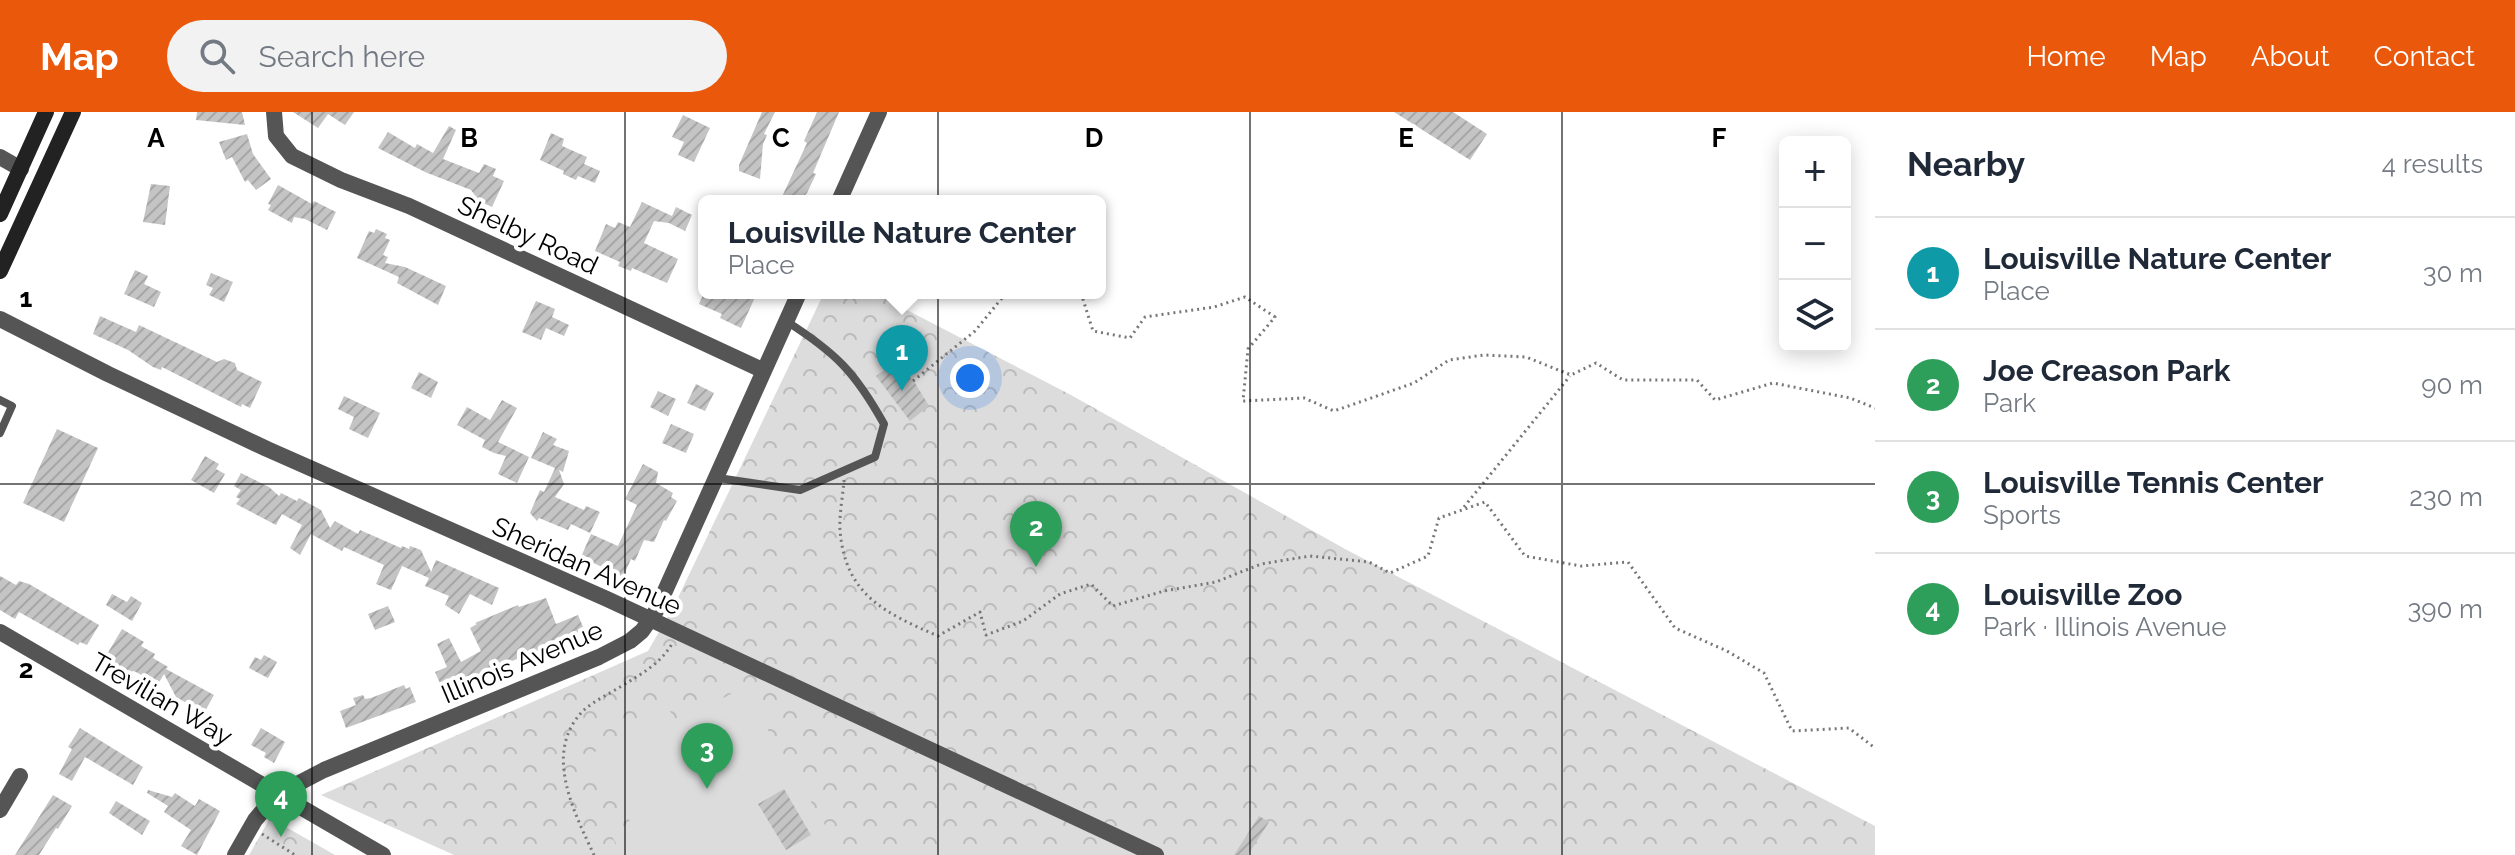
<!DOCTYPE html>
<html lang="en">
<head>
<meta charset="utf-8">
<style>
	body { margin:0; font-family:Raleway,sans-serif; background:#f2f2f3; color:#1f2937 }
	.controls { position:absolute; right:24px; top:24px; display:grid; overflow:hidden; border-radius:12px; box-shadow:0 4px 20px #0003 }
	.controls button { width:72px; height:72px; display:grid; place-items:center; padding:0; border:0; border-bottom:2px solid #e0e1e3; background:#fff; color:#1f2937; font:40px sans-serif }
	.you { position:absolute; left:970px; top:266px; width:28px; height:28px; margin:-20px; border:6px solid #fff; border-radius:50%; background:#1a73e8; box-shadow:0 0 0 12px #1a73e833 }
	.badge { display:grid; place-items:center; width:52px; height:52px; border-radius:50%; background:#ea580c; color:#fff; font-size:26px; font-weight:700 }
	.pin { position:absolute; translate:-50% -66px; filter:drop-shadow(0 2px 4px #0008) }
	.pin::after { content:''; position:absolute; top:42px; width:28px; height:24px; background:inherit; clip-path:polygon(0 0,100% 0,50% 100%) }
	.popup { position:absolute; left:698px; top:83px; width:408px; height:104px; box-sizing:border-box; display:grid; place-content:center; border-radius:12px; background:#fff; filter:drop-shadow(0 2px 6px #0005); font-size:26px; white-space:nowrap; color:#747a83 }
	.popup b { font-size:30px; color:#1f2937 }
	.popup::after { content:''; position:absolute; left:50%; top:100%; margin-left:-16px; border:16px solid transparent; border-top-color:#fff }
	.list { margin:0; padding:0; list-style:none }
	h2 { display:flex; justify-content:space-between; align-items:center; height:104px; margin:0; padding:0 32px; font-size:34px }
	h2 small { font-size:26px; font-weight:400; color:#747a83 }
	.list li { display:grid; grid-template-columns:52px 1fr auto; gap:24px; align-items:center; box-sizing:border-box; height:112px; padding:0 32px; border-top:2px solid #e0e1e3 }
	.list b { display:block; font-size:30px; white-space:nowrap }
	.list p { margin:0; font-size:26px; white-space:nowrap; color:#747a83 }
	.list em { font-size:26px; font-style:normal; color:#747a83 }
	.icon { flex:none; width:44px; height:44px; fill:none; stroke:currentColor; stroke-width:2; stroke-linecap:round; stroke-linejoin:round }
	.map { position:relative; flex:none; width:1875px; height:743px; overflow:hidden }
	header { display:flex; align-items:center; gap:48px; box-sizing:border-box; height:112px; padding:0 40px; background:#ea580c; color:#fff }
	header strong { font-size:38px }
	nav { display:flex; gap:44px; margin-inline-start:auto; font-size:28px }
	.search { width:560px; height:72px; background:#f2f2f3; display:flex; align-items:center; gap:20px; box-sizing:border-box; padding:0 28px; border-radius:44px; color:#747a83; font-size:30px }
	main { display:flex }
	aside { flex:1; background:#fff }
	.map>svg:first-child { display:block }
</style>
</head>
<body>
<header>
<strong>Map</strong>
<div class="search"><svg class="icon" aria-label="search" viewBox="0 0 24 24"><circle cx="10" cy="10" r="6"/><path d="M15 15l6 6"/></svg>Search here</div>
<nav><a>Home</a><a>Map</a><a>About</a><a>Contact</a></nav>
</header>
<main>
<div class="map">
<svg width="1875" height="743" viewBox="0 0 1875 743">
	<defs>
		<pattern id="park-crowns" width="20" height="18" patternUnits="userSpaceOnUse" patternTransform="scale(2)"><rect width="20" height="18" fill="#dcdcdc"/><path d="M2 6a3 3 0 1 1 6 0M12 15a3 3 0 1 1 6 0" fill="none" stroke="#bbb"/></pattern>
		<pattern id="building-hatch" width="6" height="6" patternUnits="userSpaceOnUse" patternTransform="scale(2)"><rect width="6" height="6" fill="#c4c4c4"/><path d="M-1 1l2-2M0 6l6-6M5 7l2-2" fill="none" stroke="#a7a7a7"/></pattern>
	</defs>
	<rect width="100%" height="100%" fill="#fff"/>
	<g fill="url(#park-crowns)">
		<polygon points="824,181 874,181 1071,283 1345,437 1875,714 1875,743 454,743 321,683 648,539 674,494"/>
		<polygon points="270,706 335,743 249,743"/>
	</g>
	<polygon fill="#dcdcdc" points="742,575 843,743 623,743 611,723 631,711 590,643 668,596 679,613"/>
	<g fill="url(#building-hatch)">
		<polygon points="197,0 242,0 245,13 196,8"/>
		<polygon points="293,0 354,0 345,13 328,2 318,16"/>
		<polygon points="762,0 775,0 764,22 767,23 763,32 760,67 739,59 739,53"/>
		<polygon points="817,0 839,0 813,61 816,62 807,81 800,89 780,89 807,31 804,29"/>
		<polygon points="1394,0 1453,0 1487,22 1470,48"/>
		<polygon points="683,3 710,16 694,50 678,43 684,30 672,25"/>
		<polygon points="449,14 456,18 443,47 479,61 484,52 496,57 493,64 504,69 492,95 479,89 471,78 425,60 378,36 388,20 415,36 417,32 433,41"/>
		<polygon points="551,21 564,27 562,34 587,45 584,52 600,59 595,71 578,64 576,68 563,62 564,59 540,48"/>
		<polygon points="247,22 253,42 271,67 256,78 248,68 245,70 232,45 226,48 219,30"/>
		<polygon points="151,72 170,74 165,113 143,110"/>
		<polygon points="278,73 312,92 314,89 336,100 327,118 305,107 294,105 292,111 268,98 271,93 268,92"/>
		<polygon points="642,90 672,104 676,95 692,103 685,119 669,111 654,109 644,131 678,147 667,171 632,156 631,159 618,154 620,150 595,139 606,112 615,116 618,110 630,115"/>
		<polygon points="376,117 387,122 385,126 390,128 383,143 388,145 385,151 405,155 446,174 438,193 397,171 399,165 357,146 369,119 374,121"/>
		<polygon points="135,158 148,164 144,172 161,180 154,195 124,182"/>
		<polygon points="211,161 233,170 224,190 209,183 213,176 206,173"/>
		<polygon points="704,181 757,181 741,216 720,206 722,202 699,192"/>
		<polygon points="536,189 555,197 552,205 569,213 564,224 546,216 541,228 522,220"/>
		<polygon points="100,204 136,220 139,213 217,250 224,247 235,251 237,258 262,270 250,296 242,292 241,295 162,255 161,258 153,255 128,238 93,222"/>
		<polygon points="896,250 915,271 929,294 910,309 876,264"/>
		<polygon points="419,260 438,270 431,286 411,276"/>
		<polygon points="696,272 714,281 705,299 687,291"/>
		<polygon points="658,279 676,287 668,304 650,295"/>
		<polygon points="344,284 380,301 368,326 349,317 354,305 338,297"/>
		<polygon points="502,288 517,296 498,330 529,345 517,371 498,362 506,344 494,341 482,335 485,328 457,313 467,295 490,308"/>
		<polygon points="671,312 694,322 686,341 662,331"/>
		<polygon points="57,317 98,336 64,410 23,391"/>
		<polygon points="543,320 557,327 553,333 569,339 563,360 559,358 564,372 555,385 584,398 586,394 600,400 590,421 571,412 568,418 539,406 537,409 530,401 540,378 544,380 555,356 531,346"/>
		<polygon points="205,344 219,352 216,357 225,362 214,381 191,368"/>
		<polygon points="643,352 658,360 656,371 673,381 671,385 677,389 666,409 664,408 654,430 644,428 635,449 631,447 623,465 581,445 591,422 618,434 637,393 625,387"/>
		<polygon points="241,361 269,375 279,384 281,381 297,389 299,386 321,398 330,416 335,409 358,422 360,418 401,436 402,434 409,437 410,434 421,438 431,460 436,448 499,476 492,493 470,482 459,502 445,493 449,484 425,474 429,466 402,454 391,478 376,472 384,453 344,435 342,439 311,422 300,443 290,436 302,413 282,402 276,413 236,392 240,387 236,385 241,378 234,374"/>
		<polygon points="0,464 16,473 19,469 29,472 99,513 87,533 80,530 78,533 19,500 15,507 0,498"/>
		<polygon points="112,482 127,490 131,484 142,491 132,509 106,493"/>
		<polygon points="546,486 556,512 578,503 586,522 525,546 524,544 443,578 435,560 447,555 437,532 449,526 461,550 481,539 470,516 477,512 475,511 518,493 519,495"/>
		<polygon points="388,494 395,510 375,518 368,502"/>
		<polygon points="122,517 144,530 141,534 155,542 153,546 168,555 166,557 214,583 204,601 176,585 164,562 158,572 134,559 128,561 111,552 114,547 106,544"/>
		<polygon points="264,543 277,550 268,566 249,556 255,545 261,548"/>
		<polygon points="404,573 406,577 410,575 416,590 346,616 340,599 356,593 353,586 363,583 365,587 371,586"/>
		<polygon points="80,616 143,655 133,673 85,645 72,669 59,662 72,637 68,635"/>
		<polygon points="261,616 285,630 274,651 264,645 266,641 251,633"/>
		<polygon points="784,677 811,723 786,738 758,692"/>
		<polygon points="148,678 172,685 175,681 195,694 199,687 220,699 197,743 181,734 191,718 164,700 168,694 147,681"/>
		<polygon points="53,683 72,694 58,717 56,716 39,743 15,743"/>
		<polygon points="116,689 150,709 142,723 109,701"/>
		<polygon points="1259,704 1269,710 1248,743 1234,743"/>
	</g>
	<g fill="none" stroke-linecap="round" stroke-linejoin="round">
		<g stroke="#777" stroke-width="3" stroke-dasharray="2 4" stroke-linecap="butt">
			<polyline points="1081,181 1093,219 1130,226 1145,205 1214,195 1245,185 1275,205 1248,237 1243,289 1304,286 1334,299 1414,271 1449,248 1484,243 1526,245 1571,263 1596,251 1623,268 1697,268 1715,288 1773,271 1850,286 1875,296"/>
			<polyline points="913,269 975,219 1006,181"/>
			<path d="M 844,368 C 843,384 839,402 840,418 C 845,483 885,501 938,524 L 980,500 L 986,523 L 1023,509 L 1060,482 L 1091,472 L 1113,494 L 1164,479 L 1216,470 L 1261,452 L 1310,444 L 1369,450 L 1390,461 L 1428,444 L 1439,406 L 1485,390 L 1525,444 L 1581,454 L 1628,450 L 1675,516 L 1727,539 L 1764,561 L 1792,619 L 1849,616 L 1875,636"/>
			<polyline points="1464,395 1570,264"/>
			<polyline points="262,722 295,743"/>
			<path d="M 594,743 C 574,700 542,639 584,598 C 594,589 609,582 620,575 C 641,562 659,553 672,532"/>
		</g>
		<g stroke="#555" stroke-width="8">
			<polyline points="0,288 12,294 0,321"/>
			<path d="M 718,366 L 800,378 L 875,345 L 884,312 C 855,260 836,241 786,209"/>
		</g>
		<g stroke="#555" stroke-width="16">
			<polyline points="274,0 276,24 292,44 341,68 409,94 762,258"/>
			<polyline points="0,45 21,57"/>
			<polyline points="839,89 879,0"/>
			<polyline points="0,207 108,262 267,337 607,487 1156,743"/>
			<polyline points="0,520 383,743"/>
			<polyline points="0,698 20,664"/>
			<polyline points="235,743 255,708 276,683 324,658 599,545 630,529 642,519 656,499 799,181"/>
		</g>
		<g stroke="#222" stroke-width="16">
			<polyline points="0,102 46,0"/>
			<polyline points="0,159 73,0"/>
		</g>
	</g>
	<path fill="none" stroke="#000" stroke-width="2" stroke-opacity="0.55" d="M 312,0 L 312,743M 625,0 L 625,743M 938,0 L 938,743M 1250,0 L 1250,743M 1562,0 L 1562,743M 0,372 L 1875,372"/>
	<g text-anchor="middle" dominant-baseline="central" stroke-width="8" stroke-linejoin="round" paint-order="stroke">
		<g font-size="26" fill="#000" stroke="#fff">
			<text transform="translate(528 123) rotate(25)">Shelby Road</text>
			<text transform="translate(587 454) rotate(24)">Sheridan Avenue</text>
			<text transform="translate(522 550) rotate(-23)">Illinois Avenue</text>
			<text transform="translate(162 587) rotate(30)">Trevilian Way</text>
		</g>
	</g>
	<g font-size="26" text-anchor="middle" font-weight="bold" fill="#000" stroke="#fff" stroke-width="8" stroke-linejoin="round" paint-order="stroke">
		<text x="156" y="35">A</text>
		<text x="469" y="35">B</text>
		<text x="781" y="35">C</text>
		<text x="1094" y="35">D</text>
		<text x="1406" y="35">E</text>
		<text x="1719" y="35">F</text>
		<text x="26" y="195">1</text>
		<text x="26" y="566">2</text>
	</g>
</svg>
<div class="controls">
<button>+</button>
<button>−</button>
<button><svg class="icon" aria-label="layers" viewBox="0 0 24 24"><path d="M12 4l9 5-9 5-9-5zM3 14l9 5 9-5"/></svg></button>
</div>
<div class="you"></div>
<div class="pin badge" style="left:902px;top:279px;background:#0f9aa8">1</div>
<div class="popup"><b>Louisville Nature Center</b>Place</div>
<div class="pin badge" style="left:1036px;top:455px;background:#2e9e5b">2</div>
<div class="pin badge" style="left:707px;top:677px;background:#2e9e5b">3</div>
<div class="pin badge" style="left:281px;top:725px;background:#2e9e5b">4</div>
</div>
<aside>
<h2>Nearby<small>4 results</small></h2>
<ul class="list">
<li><span class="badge" style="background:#0f9aa8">1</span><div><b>Louisville Nature Center</b><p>Place</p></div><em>30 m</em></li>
<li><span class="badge" style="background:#2e9e5b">2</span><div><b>Joe Creason Park</b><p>Park</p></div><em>90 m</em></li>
<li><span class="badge" style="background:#2e9e5b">3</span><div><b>Louisville Tennis Center</b><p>Sports</p></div><em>230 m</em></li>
<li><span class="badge" style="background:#2e9e5b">4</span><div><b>Louisville Zoo</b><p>Park · Illinois Avenue</p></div><em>390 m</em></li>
</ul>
</aside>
</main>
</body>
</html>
